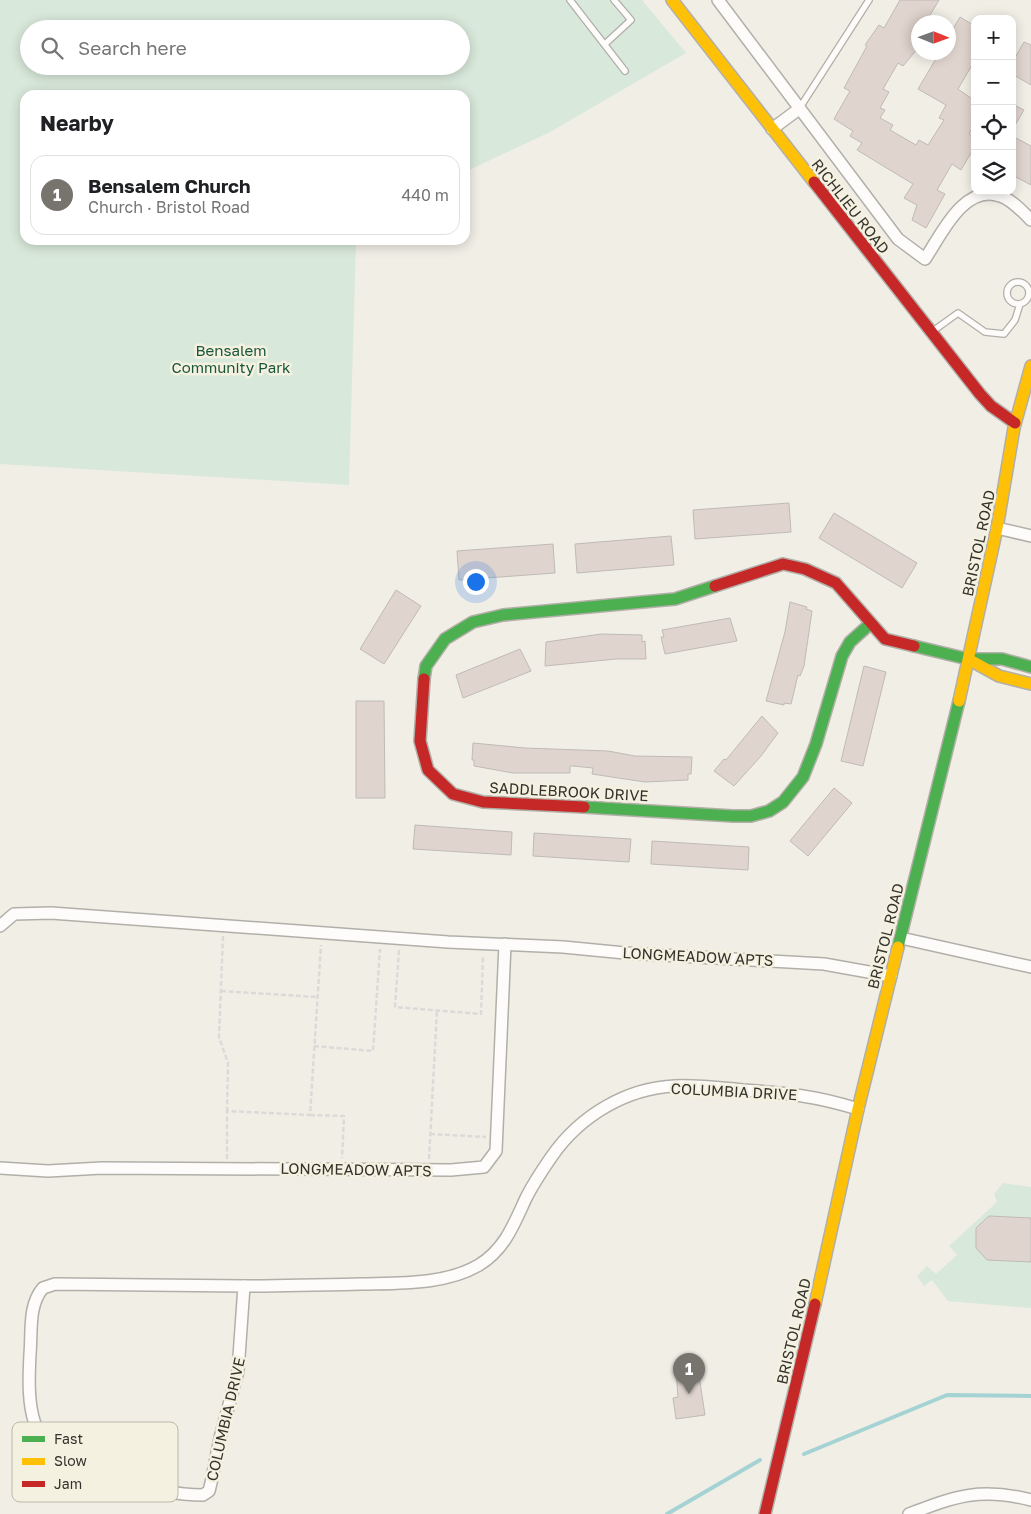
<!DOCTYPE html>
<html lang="en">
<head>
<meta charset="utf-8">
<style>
	body { margin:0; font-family:"Golos Text",sans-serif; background:#f2f2f2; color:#202124 }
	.controls { position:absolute; right:15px; top:15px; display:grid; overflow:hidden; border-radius:10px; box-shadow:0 2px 12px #0003 }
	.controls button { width:45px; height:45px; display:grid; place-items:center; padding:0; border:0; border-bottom:1px solid #e0e0e0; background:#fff; color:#202124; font:25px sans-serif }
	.compass { position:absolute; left:911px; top:15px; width:45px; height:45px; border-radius:50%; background:#fff; box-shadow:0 2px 12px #0003; rotate:91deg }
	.you { position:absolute; left:475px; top:581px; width:18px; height:18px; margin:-12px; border:4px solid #fff; border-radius:50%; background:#1a73e8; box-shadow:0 0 0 8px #1a73e833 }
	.badge { display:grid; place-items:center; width:32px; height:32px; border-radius:50%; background:#76746d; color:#fff; font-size:16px; font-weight:700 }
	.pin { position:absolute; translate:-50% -41px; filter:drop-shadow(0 1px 2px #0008) }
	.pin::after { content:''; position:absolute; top:26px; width:18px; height:15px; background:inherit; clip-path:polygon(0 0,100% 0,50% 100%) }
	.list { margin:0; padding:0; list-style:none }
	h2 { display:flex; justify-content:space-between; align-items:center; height:65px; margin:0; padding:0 20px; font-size:21px }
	h2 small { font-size:16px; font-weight:400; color:#757577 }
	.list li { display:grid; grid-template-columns:32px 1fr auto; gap:15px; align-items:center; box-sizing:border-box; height:80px; margin:0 10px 10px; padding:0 10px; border:1px solid #e0e0e0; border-radius:15px }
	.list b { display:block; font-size:19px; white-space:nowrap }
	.list p { margin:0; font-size:16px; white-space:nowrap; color:#757577 }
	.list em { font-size:16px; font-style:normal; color:#757577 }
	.icon { flex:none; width:28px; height:28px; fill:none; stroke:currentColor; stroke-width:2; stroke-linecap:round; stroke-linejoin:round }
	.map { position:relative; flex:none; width:1031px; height:1514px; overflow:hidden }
	.search { position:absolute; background:#fff; box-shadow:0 2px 12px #0003; left:20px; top:20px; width:450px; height:55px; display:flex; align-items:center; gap:12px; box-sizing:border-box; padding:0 18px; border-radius:28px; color:#757577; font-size:19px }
	.panel { position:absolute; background:#fff; box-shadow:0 2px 12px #0003; left:20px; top:90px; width:450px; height:155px; border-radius:15px }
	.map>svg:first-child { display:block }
</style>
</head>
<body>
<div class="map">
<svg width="1031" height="1514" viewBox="0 0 1031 1514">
	<rect width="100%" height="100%" fill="#f1eee6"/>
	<g fill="#d8e8da" fill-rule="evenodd">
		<path d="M 0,0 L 642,0 L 686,53 L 550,132 L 465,172 L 465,95 L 25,95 L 25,240 L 356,240 L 349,485 L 0,464 ZM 29,29 L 461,29 L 461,66 L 29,66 Z"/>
		<polygon points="1003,1183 1031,1187 1031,1308 948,1301 932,1280 924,1286 917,1276 927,1266 936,1274 957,1255 949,1246 997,1202 994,1194"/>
	</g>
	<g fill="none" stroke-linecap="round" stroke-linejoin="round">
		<g stroke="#a5d3d4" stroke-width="4">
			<polyline points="804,1454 947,1395 1031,1396"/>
			<polyline points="667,1514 760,1460"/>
		</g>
	</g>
	<g fill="#e0d4ce" stroke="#bfbab6">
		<polygon points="900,0 939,0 926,22 918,22 918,35 913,45 918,48 903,66 898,63 883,89 889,92 880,108 885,110 880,118 893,125 890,130 916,145 919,140 928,145 944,120 939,118 946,105 918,89 940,52 948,52 948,37 960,17 975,26 975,60 958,89 975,101 975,124 969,134 975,138 975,146 961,170 952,164 937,190 945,194 926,228 912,220 917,205 904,198 913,184 857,150 862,143 850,136 853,131 834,119 850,91 844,88 867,46 865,45 879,25 884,28"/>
		<polygon points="1024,42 1031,45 1031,85 1012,74 1012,63"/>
		<polygon points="1012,104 1024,110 1012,130"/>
		<polygon points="1012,136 1031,146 1031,185 1012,175"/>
		<polygon points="789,503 791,532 695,539 693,510"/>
		<polygon points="834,513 917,563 902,588 819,538"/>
		<polygon points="671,536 674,565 577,573 575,544"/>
		<polygon points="553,544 555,573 459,580 457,551"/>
		<polygon points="396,590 421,606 384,664 360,649"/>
		<polygon points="790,602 807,607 806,609 812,611 804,666 800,676 798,675 791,704 784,703 784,705 766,701 785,632"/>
		<polygon points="730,618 737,641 665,654 661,637 664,637 662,630"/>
		<polygon points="601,634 642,635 642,642 645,641 646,659 616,659 545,666 546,642"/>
		<polygon points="520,649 531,671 463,698 456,675"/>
		<polygon points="864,666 886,672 863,766 841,761"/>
		<polygon points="356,701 384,701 385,798 356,798"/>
		<polygon points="762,716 778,733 761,756 734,786 714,771 724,759 726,760"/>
		<polygon points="473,743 525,748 608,751 635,756 692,757 691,774 688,774 688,780 645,782 592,774 593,768 573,766 570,766 570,773 513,773 474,766 474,760 472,760"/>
		<polygon points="834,788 852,803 808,856 790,841"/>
		<polygon points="415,825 512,832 511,855 413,849"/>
		<polygon points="534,833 631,839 629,862 533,856"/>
		<polygon points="652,841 749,847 748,870 651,864"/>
		<polygon points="989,1216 1031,1218 1031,1262 987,1260 976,1248 976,1228"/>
		<polygon points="698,1369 705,1415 676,1419 673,1398 678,1397 676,1371"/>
	</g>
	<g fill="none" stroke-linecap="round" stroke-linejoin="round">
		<defs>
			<g id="lane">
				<polyline points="570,0 625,71"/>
				<polyline points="605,44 631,20 614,0"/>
				<polyline points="799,109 869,0"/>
				<circle cx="1018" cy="293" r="11"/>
				<polyline points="933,331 958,313 985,332 1004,334 1015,320 1020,304"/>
			</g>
			<g id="street">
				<path d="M 718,0 L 898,239 L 925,259 C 941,235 964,183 1000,196 C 1011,199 1023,212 1031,220"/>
				<polyline points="772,129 799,109"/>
				<polyline points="997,528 1031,536"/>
				<polyline points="0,926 14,914 51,913 448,942 563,947 625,953 824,964 891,976"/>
				<polyline points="901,938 1031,967"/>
				<polyline points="0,1168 48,1171 102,1168 451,1170 484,1167 496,1151 505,944"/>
				<path d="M 55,1284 L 244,1286 L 238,1371 L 220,1438 L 211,1483 L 209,1491 L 203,1495 C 173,1495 142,1487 114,1478 C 98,1474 81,1470 67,1462 C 26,1440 28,1394 30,1354 C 32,1332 28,1305 43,1288 Z"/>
				<path d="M 244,1286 C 283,1286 322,1285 361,1284 C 399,1283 445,1285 479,1265 C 505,1249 514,1224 526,1198 C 533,1184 543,1169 552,1156 C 580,1116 626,1088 675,1086 C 698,1085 721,1088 743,1090 C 787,1093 816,1096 858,1109"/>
				<path d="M 909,1514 C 956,1496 981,1487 1031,1500"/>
			</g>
			<g id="fast">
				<polyline points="914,646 968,659 1002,659 1031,667"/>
				<polyline points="424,679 426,666 445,639 473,622 503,615 675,599 715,586"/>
				<polyline points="584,807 733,816 751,816 769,811 783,802 803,777 816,744 842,656 850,642 870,624"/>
				<polyline points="898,947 959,701"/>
			</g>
			<g id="slow">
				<polyline points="672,0 814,182"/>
				<polyline points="970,660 999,676 1031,684"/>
				<polyline points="959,701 997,528 1014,428 1031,366"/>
				<polyline points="815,1304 858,1109 898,947"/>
			</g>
			<g id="jam">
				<polyline points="814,182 980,394 991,406 1015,423"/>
				<polyline points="715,586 783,564 805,569 836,583 885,639 914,646"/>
				<polyline points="424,679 420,741 428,770 453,794 483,802 584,807"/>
				<polyline points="765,1514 815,1304"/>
			</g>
		</defs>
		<use href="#lane" stroke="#b1afa8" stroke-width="8"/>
		<use href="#street" stroke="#b1afa8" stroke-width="14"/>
		<use href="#fast" stroke="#b1afa8" stroke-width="14"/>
		<use href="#slow" stroke="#b1afa8" stroke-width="14"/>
		<use href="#jam" stroke="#b1afa8" stroke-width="14"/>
		<g stroke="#dbdad8" stroke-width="2.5" stroke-dasharray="5 2.5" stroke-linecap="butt">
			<polyline points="223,936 219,1037 228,1063 227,1111"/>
			<polyline points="399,950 395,1007 481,1014 483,955"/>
			<polyline points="221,991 317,997"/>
			<polyline points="314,1046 373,1051 380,949"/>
			<polyline points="310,1115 344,1116 342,1158"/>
			<polyline points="430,1134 486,1137"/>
			<polyline points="227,1159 227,1111 310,1115 321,945"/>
			<polyline points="429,1159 437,1010"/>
		</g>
		<use href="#lane" stroke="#fdfcfb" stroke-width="5.5"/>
		<use href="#street" stroke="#fdfcfb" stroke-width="11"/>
		<use href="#fast" stroke="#4caf50" stroke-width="11"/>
		<use href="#slow" stroke="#ffc107" stroke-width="11"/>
		<use href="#jam" stroke="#c62828" stroke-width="11"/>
	</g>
	<g text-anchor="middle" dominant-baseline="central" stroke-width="5" stroke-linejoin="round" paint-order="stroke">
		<g font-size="15" fill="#34322c" stroke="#f5f1e1">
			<text transform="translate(851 206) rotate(52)">RICHLIEU ROAD</text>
			<text transform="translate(978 543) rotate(-78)">BRISTOL ROAD</text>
			<text transform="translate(569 791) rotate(3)">SADDLEBROOK DRIVE</text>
			<text transform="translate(885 936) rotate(-76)">BRISTOL ROAD</text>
			<text transform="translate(698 956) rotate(3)">LONGMEADOW APTS</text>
			<text transform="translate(734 1091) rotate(3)">COLUMBIA DRIVE</text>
			<text transform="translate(356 1169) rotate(1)">LONGMEADOW APTS</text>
			<text transform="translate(793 1331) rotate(-77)">BRISTOL ROAD</text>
			<text transform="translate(225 1419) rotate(-77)">COLUMBIA DRIVE</text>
		</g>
		<g font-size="15" fill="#19573b" stroke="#f5f1e1">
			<text x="231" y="350">Bensalem<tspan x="231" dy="17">Community Park</tspan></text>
		</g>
	</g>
	<rect x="12" y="1422" width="166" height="80" rx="8" fill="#f5f1e1" stroke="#bbb8ab" stroke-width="1"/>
	<rect x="22" y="1436" width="23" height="6" fill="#4caf50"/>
	<rect x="22" y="1458" width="23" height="7" fill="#ffc107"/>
	<rect x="22" y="1481" width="23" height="6" fill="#c62828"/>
	<g font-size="14" fill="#34322c">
		<text x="54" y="1444">Fast</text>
		<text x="54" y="1466">Slow</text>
		<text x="54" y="1489">Jam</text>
	</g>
</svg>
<div class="controls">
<button>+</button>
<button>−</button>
<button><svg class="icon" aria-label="locate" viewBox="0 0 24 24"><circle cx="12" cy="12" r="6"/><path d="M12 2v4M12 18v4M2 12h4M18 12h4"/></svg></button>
<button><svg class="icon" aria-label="layers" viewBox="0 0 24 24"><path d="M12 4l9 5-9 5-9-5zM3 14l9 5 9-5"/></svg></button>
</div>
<svg class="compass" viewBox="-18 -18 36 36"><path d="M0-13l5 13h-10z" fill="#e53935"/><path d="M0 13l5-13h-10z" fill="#757577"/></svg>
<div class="you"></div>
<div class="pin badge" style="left:689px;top:1394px">1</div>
<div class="search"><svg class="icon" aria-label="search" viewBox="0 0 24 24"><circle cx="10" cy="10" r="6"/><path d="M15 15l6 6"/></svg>Search here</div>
<section class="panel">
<h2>Nearby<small></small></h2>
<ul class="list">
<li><span class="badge">1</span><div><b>Bensalem Church</b><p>Church · Bristol Road</p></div><em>440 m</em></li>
</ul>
</section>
</div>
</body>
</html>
